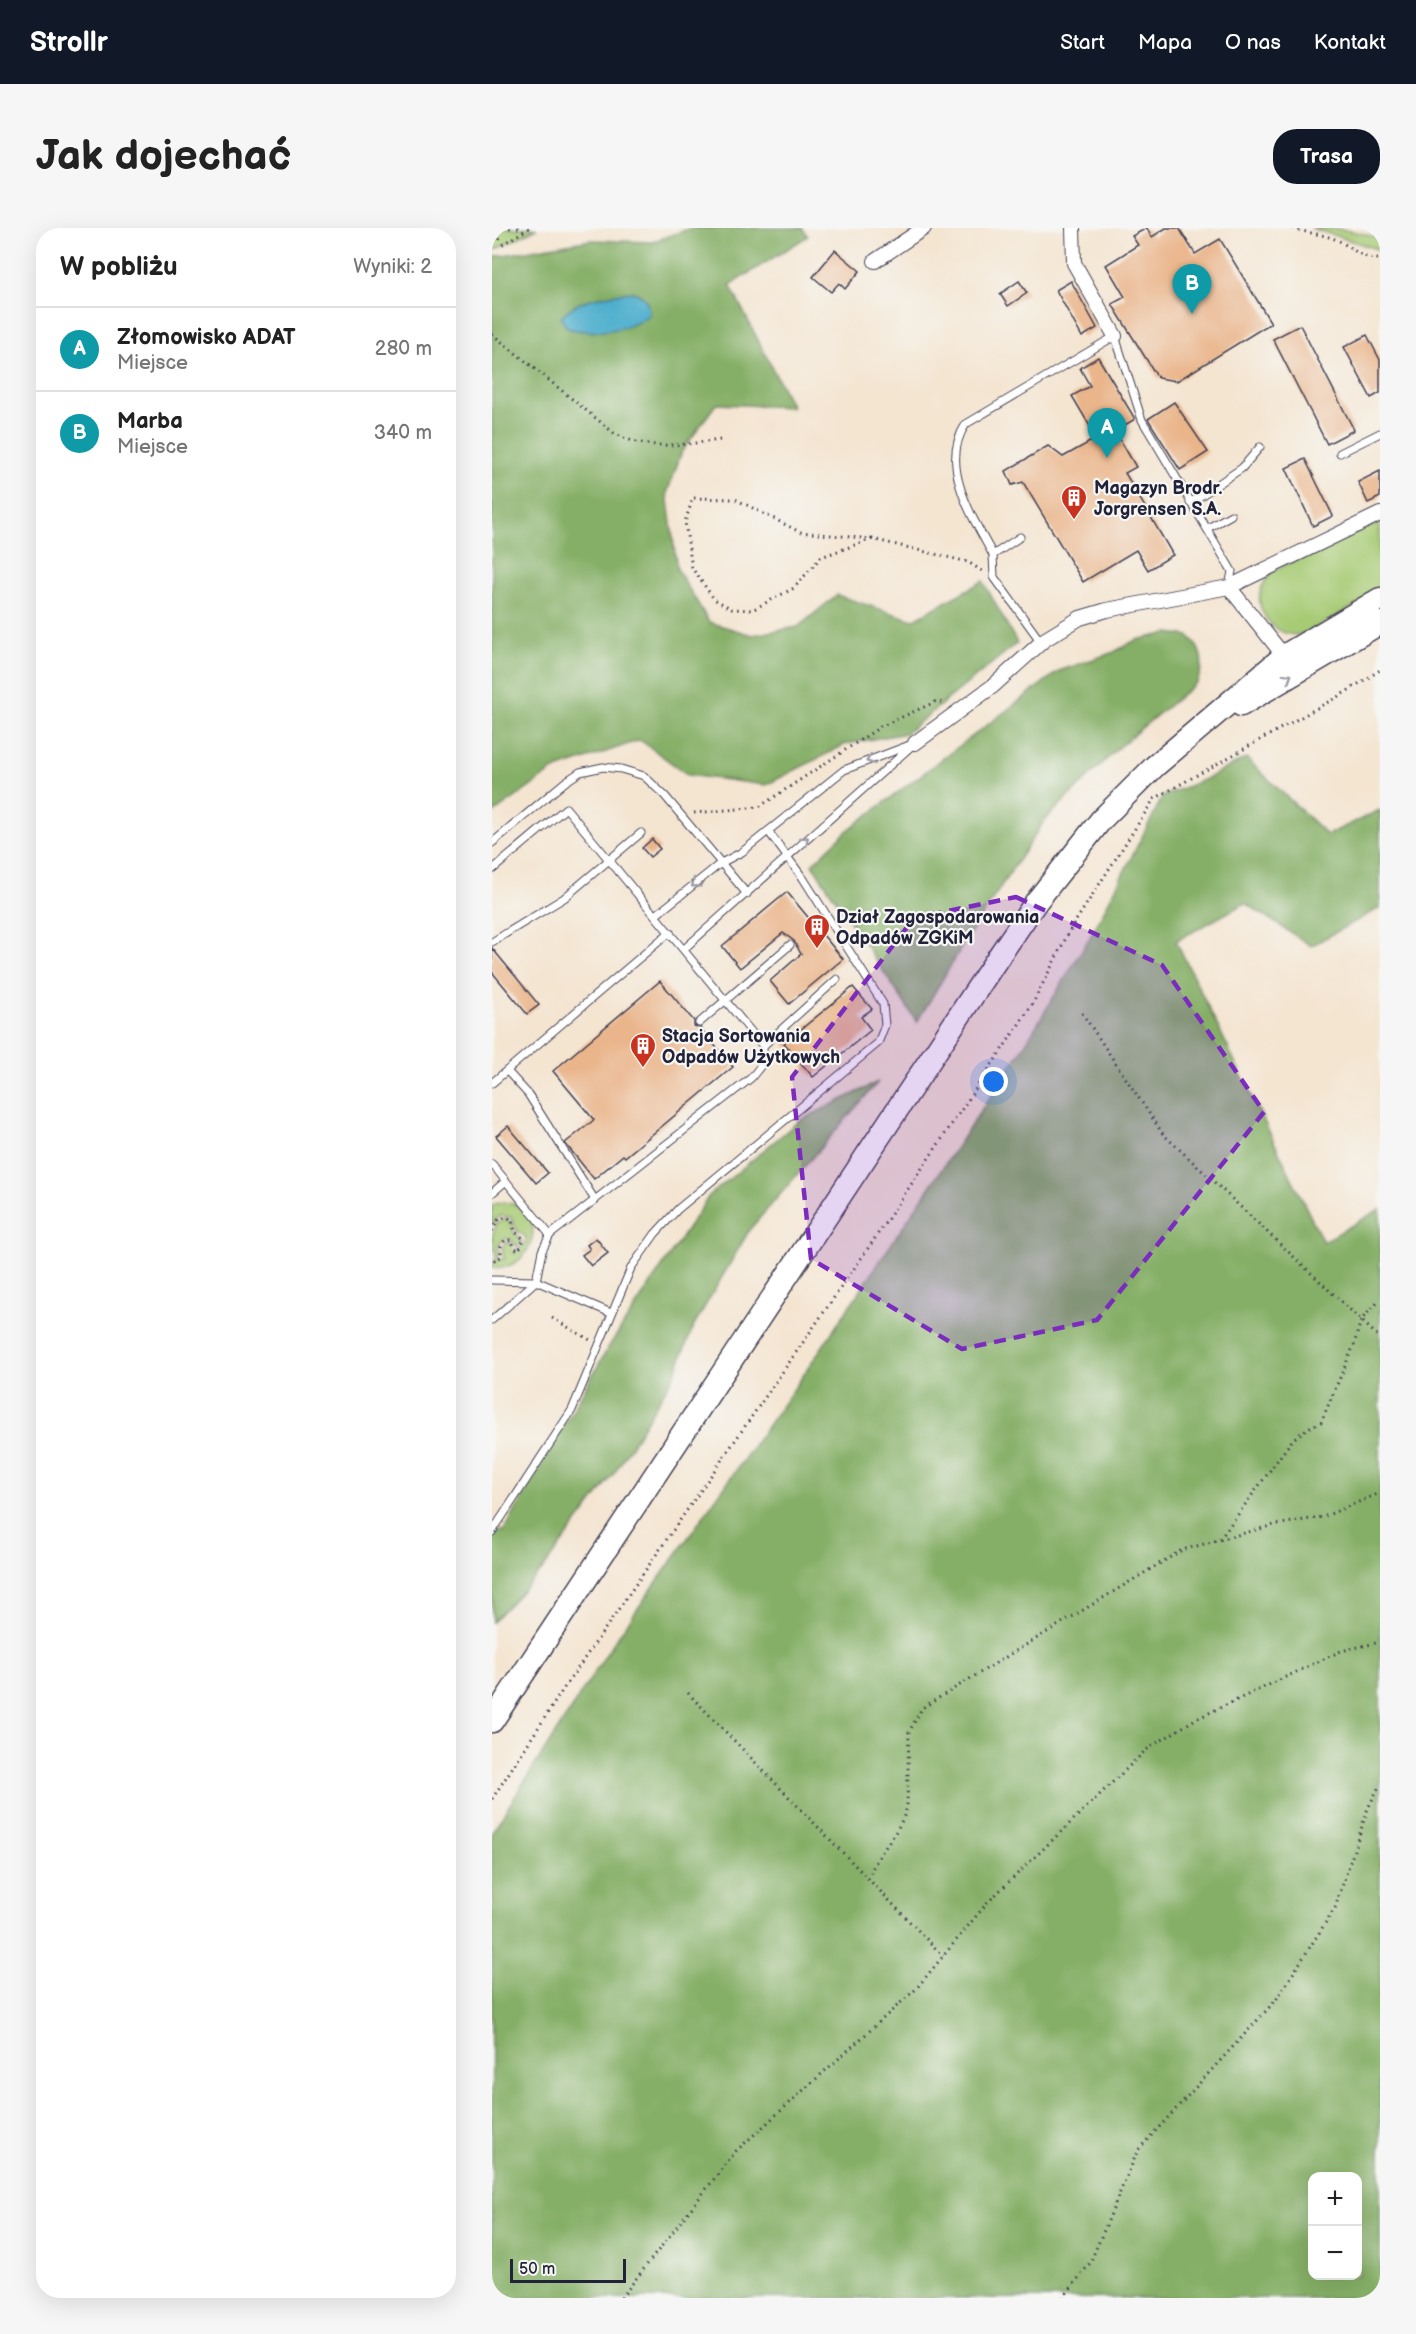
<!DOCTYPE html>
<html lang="pl">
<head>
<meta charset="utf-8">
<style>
	body { margin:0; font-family:"Balsamiq Sans",sans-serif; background:#f6f6f6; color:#222 }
	.controls { position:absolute; right:18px; bottom:18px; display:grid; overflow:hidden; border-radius:12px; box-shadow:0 6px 24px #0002 }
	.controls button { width:54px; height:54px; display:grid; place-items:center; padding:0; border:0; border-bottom:2px solid #e0e0e0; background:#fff; color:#222; font:30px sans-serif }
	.scale { position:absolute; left:18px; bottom:15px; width:116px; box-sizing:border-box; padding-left:6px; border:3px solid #22223b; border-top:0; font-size:16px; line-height:21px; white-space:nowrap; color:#22223b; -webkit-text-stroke:4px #f6f6f2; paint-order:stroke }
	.you { position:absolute; left:502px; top:854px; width:21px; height:21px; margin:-15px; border:4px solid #fff; border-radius:50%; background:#1a73e8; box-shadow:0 0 0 9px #1a73e833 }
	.badge { display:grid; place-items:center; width:39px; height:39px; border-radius:50%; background:#111827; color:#fff; font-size:20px; font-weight:700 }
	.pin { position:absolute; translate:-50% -50px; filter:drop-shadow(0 2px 3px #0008) }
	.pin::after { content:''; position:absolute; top:32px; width:21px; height:18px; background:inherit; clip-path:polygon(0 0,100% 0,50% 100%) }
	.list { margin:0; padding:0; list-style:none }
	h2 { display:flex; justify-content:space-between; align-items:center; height:78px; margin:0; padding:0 24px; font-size:26px }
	h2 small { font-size:20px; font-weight:400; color:#767676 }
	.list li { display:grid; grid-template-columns:39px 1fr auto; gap:18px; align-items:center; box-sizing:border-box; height:84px; padding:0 24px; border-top:2px solid #e0e0e0 }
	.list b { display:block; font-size:22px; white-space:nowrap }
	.list p { margin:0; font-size:20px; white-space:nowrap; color:#767676 }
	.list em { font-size:20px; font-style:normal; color:#767676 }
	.map { position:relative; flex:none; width:888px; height:2070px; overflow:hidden; border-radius:24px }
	header { display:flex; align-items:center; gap:36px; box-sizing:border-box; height:84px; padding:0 30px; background:#111827; color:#fff }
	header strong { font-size:28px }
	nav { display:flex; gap:33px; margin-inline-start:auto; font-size:21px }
	.intro { display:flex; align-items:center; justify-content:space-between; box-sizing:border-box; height:144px; padding:0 36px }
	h1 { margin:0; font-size:42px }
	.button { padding:15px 27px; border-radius:24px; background:#111827; color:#fff; font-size:21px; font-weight:700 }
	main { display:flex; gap:36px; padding:0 36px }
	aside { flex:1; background:#fff; border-radius:24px; box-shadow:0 6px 24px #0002 }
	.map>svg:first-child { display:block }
</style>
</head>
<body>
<header>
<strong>Strollr</strong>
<nav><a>Start</a><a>Mapa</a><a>O nas</a><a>Kontakt</a></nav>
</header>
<div class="intro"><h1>Jak dojechać</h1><a class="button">Trasa</a></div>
<main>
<aside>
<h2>W pobliżu<small>Wyniki: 2</small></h2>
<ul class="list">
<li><span class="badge" style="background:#0f9aa8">A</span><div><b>Złomowisko ADAT</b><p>Miejsce</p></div><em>280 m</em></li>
<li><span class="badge" style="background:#0f9aa8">B</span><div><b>Marba</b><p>Miejsce</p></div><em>340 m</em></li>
</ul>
</aside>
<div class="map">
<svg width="888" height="2070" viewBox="0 0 888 2070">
	<rect width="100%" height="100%" fill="#f6f6f2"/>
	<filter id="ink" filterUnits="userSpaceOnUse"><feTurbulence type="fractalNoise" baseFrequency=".0167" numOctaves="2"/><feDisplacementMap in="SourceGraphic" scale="12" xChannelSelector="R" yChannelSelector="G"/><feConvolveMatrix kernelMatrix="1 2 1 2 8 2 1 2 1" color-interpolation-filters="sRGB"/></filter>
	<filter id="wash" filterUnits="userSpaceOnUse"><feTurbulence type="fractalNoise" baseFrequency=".008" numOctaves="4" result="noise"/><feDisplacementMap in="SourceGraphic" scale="24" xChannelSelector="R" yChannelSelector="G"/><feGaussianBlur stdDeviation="1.35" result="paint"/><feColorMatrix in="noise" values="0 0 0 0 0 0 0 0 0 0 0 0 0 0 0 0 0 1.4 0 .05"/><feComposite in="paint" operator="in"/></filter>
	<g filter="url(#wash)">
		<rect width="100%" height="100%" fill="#f4e5d1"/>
		<g fill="#a7cb75" stroke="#647658" stroke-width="1.5">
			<polygon points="0,0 45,0 0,23"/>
			<path d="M 819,0 C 845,0 864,2 888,11 L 888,22 Z"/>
			<path d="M 888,293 L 888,364 C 868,374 828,400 809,406 C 792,410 774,396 769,380 C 764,365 772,353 782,342 Z"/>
			<path d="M 11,974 C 61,978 42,1046 0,1039 L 0,1033 L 12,1031 L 10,1020 L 13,1015 L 18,1014 L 23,1026 L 34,1014 L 34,1009 L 25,1003 L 19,989 L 8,988 L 0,997 L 0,977 Z"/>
			<polygon points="14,991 19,994 21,1003 30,1013 25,1019 19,1011 12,1011 7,1016 7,1029 4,1030 0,1008 5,995"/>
		</g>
		<g fill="#85af66" stroke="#546850" stroke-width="1.5" fill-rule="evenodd">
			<polygon points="199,0 310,0 316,8 238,57 300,179 224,176 190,223 175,265 185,341 217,394 260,407 306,399 345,367 421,392 491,353 525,415 414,505 354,516 274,557 196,547 148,512 62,542 0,586 0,29 99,12 160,14"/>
			<path d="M 677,405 L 697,408 C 711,423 713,435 705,454 L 628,518 L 552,593 L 475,710 L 425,794 L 320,636 L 356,602 L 567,443 L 622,424 L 644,412 Z"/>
			<path d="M 754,530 L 835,607 L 888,582 L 888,680 L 819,718 L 753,675 L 684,713 L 831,1014 L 888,981 L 888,2070 L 0,2070 L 0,1604 L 122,1414 L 304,1158 L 529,823 L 601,704 L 671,568 L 716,550 ZM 820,1948 L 866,1948 L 866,2048 L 820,2048 Z"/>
			<polygon points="386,854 258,1001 202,1097 182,1148 123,1244 50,1342 0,1394 0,1304 12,1303 116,1120 217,968 307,893"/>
		</g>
		<path fill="#4eafcd" stroke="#386884" stroke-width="1.5" d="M 141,64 C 153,68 157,74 157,87 C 138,103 99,107 75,100 L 69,90 C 82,70 120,66 141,64 Z"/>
		<g id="blocks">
			<g fill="#eab58b">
				<polygon points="655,0 660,9 674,0 687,0 703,26 728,11 779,95 685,153 666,150 620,76 633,69 614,37 646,17 640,8"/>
				<polygon points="343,22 368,43 353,61 347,55 339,64 321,49"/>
				<polygon points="527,53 535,65 516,78 508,66"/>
				<polygon points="579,53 605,100 590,109 564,62"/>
				<polygon points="808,97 862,202 835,216 781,111"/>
				<polygon points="875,107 888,132 888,165 879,170 852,119"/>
				<polygon points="606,129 643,191 623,203 644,239 633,245 681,327 656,342 644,322 591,354 531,254 520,257 514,243 556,218 571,229 605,210 580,168 598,158 588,140"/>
				<polygon points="682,174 716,224 688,242 656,191"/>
				<polygon points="813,231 841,288 821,298 794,240"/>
				<polygon points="888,243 888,269 876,275 866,254"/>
				<polygon points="160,611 168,621 158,629 150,620"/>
				<polygon points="295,664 351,731 297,776 278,753 309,726 302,713 291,705 248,740 230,718"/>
				<polygon points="0,720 47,777 35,786 0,744"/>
				<polygon points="168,753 202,793 202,798 208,800 241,839 133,929 131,927 102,951 73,915 102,892 61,843"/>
				<polygon points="361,759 380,781 369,789 379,802 321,849 292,815"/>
				<polygon points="16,898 56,945 44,955 4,908"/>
				<polygon points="104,1010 116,1025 99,1038 90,1027 98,1021 95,1017"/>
			</g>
		</g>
	</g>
	<g filter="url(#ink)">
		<use href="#blocks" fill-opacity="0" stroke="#423f52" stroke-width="1.5"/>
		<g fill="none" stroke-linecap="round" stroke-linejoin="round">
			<defs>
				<g id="lane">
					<polyline points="848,225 888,205"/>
					<polyline points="698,275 750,240 768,219"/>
					<polyline points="716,300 739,287"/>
					<polyline points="528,309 501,327 502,349 549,414"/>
					<path d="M 501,327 C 481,290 446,237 474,196 L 623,108 L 650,192 L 740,343 L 737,359"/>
					<polyline points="0,615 73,554 88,544 111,539 129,541 152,548 173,568 255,666"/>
					<polyline points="0,642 74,580 271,818 271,835 259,850 58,1007 50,1023 44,1053 0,1052"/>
					<polyline points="164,687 229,635 250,624 352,542 423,515 192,721"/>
					<polyline points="0,714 72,670 149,605"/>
					<polyline points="207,795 298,717"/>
					<polyline points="271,818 345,751"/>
					<polyline points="15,843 36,866 103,972"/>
					<polyline points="0,855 178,704"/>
					<polyline points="0,936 58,1007"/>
					<polyline points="0,965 14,953"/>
					<polyline points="0,1092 44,1053 119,1085"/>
					<polyline points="0,1304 80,1182 139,1040 163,1006 186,981 386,815 393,797 391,776 311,650 276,603"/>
				</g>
				<g id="street">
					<polyline points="581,0 582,35 623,108"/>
					<polyline points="383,33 432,0"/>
					<polyline points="737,359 792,428"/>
					<polyline points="423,515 501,458 552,412 588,390 615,382 737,359 888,286"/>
				</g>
				<g id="primary">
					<polyline points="749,477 888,395"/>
					<polyline points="0,1493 507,728 544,674 609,592 663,538 792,428 888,371"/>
				</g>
			</defs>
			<use href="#lane" stroke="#423f52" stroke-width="9"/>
			<use href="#street" stroke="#423f52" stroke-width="16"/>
			<use href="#primary" stroke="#423f52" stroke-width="25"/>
			<g stroke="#423f52" stroke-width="3" stroke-dasharray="1.5 4.5" stroke-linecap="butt">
				<polyline points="1,0 11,16 37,0"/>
				<polyline points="11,0 22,0"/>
				<polyline points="25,0 29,0"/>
				<path d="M 801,0 C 816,6 835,6 849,14 C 863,22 870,31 888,31"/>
				<path d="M 0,106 L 122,205 C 156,224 191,216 229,212"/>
				<polyline points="380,311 329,329 302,360 260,382 240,381 222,371 200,340 193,294 201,270 243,271 308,304 380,311 476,334 490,343"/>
				<polyline points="202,585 267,579 388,499 443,474 453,475"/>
				<polyline points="590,785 671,906 888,1110"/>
				<polyline points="0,1003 7,991 15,989 20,992 23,1004 32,1011 27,1022 23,1020 19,1012 13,1012 9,1018 9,1029 3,1032 0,1029"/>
				<polyline points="60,1090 98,1112"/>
				<polyline points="728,1311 801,1211 816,1200 829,1194 862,1117 869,1092 888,1072"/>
				<polyline points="196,1465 451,1728"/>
				<polyline points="0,1571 72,1460 379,1016 540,777 578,702 662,571 854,464 888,442"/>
				<path d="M 376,1651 C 385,1624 409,1605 415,1578 L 417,1504 L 430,1480 L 690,1322 L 782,1297 L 831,1289 L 888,1265"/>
				<polyline points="129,2070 244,1923 424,1761 495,1675 654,1522 702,1492 849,1423 888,1414"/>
				<polyline points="571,2070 598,2035 646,1922 784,1772 843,1680 876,1580 888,1557"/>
			</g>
			<use href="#lane" stroke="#fff" stroke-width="7"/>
			<use href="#street" stroke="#fff" stroke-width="14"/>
			<use href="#primary" stroke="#fff" stroke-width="22"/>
		</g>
		<defs><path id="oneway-chevron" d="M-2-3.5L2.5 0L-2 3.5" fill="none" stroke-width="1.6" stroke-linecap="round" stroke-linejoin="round" transform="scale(1.5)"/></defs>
		<g stroke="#9c9ca7">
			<use href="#oneway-chevron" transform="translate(796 449) rotate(-32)"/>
			<use href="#oneway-chevron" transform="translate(378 532) rotate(159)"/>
			<use href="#oneway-chevron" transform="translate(313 612) rotate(-43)"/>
			<use href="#oneway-chevron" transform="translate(203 656) rotate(141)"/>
		</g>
	</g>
	<path fill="#7b2cbf" fill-opacity="0.2" stroke="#7b2cbf" stroke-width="4.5" stroke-dasharray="12 8" stroke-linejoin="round" d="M 524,669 L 670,737 L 772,884 L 605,1092 L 470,1121 L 319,1031 L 300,849 L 422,690 Z"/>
	<defs>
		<symbol id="building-pin" viewBox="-11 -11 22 30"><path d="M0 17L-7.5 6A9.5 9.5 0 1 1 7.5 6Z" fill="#c8321e" stroke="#f6f6f2"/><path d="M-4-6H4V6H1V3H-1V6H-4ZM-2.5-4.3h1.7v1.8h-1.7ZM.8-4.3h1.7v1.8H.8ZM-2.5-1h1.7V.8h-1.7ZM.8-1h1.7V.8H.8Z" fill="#fff"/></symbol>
	</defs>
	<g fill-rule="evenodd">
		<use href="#building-pin" x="567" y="255" width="30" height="40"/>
		<use href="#building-pin" x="310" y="684" width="30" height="40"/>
		<use href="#building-pin" x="136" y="803" width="30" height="40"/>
	</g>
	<g text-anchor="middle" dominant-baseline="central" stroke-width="4.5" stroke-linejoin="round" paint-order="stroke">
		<g font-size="18" font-weight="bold" fill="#22223b" stroke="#f6f6f2" text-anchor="start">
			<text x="602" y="260">Magazyn Brodr.<tspan x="602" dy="21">Jorgrensen S.A.</tspan></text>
			<text x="344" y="689">Dział Zagospodarowania<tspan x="344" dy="21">Odpadów ZGKiM</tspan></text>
			<text x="170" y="808">Stacja Sortowania<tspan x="170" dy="21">Odpadów Użytkowych</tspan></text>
		</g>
	</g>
</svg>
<div class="controls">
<button>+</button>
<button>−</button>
</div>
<div class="scale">50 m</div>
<div class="you"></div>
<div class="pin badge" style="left:615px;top:230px;background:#0f9aa8">A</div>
<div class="pin badge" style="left:700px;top:86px;background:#0f9aa8">B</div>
</div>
</main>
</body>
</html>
